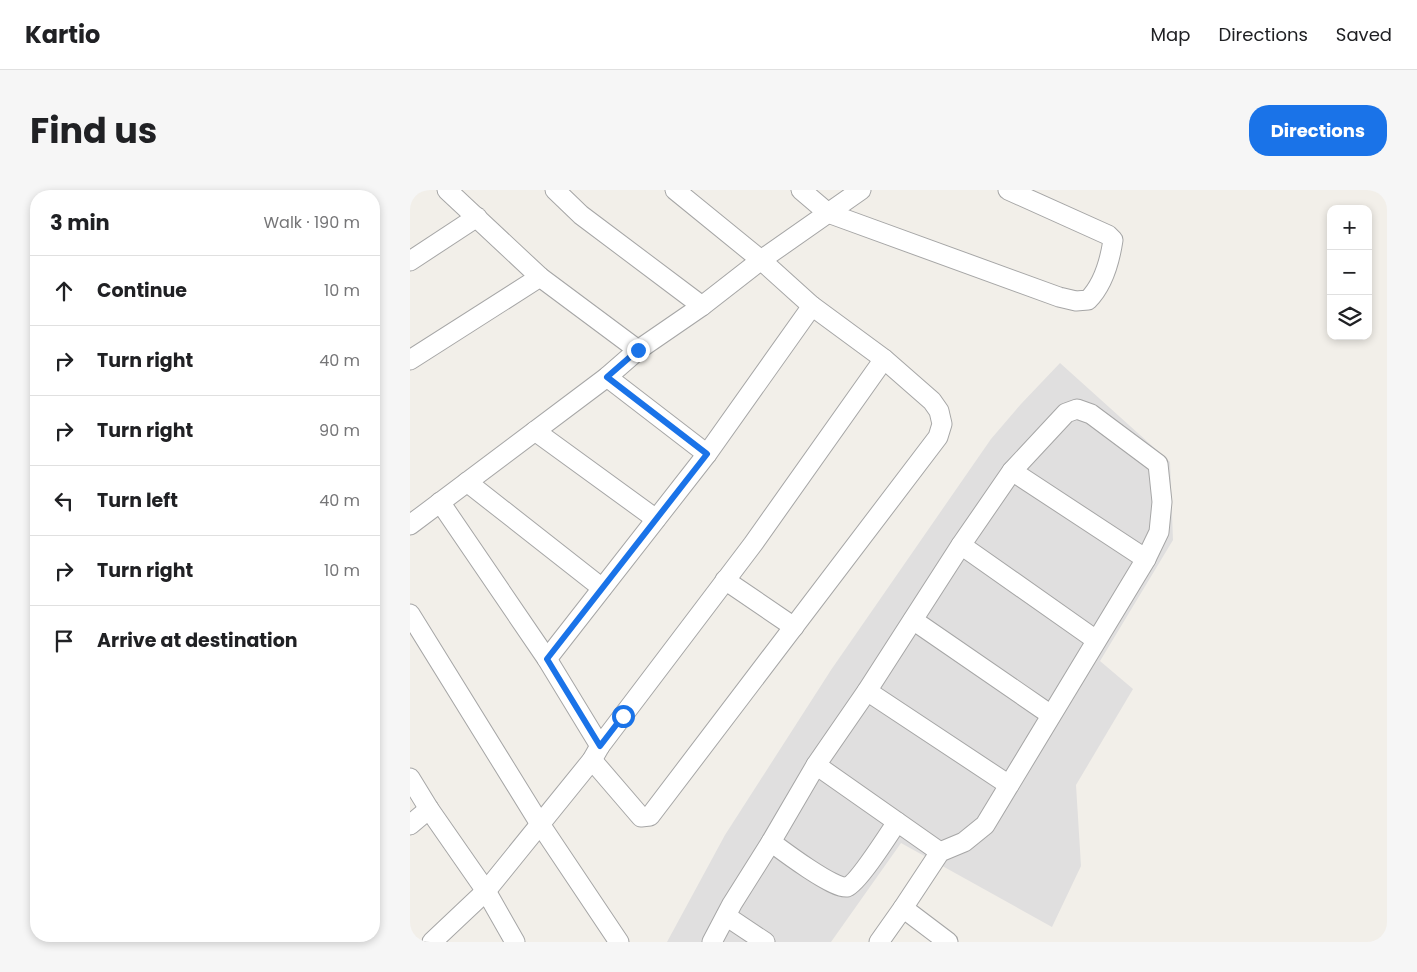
<!DOCTYPE html>
<html lang="en">
<head>
<meta charset="utf-8">
<style>
	body { margin:0; font-family:Poppins,sans-serif; background:#f6f6f6; color:#202124 }
	.controls { position:absolute; right:15px; top:15px; display:grid; overflow:hidden; border-radius:10px; box-shadow:0 2px 8px #0003 }
	.controls button { width:45px; height:45px; display:grid; place-items:center; padding:0; border:0; border-bottom:1px solid #e0e0e0; background:#fff; color:#202124; font:25px sans-serif }
	.stop { position:absolute; width:15px; height:15px; margin:-11px; border:4px solid #1a73e8; border-radius:50%; background:#fff }
	.stop.end { background:#1a73e8; border-color:#fff; box-shadow:0 1px 5px #0008 }
	.list { margin:0; padding:0; list-style:none }
	h2 { display:flex; justify-content:space-between; align-items:center; height:65px; margin:0; padding:0 20px; font-size:21px }
	h2 small { font-size:16px; font-weight:400; color:#757577 }
	.list li { display:grid; grid-template-columns:32px 1fr auto; gap:15px; align-items:center; box-sizing:border-box; height:70px; padding:0 20px; border-top:1px solid #e0e0e0 }
	.list b { display:block; font-size:19px; white-space:nowrap }
	.list em { font-size:16px; font-style:normal; color:#757577 }
	.icon { flex:none; width:28px; height:28px; fill:none; stroke:currentColor; stroke-width:2; stroke-linecap:round; stroke-linejoin:round }
	.map { position:relative; flex:none; width:977px; height:752px; overflow:hidden; border-radius:20px }
	header { display:flex; align-items:center; gap:30px; box-sizing:border-box; height:70px; padding:0 25px; background:#fff; border-bottom:1px solid #e0e0e0 }
	header strong { font-size:24px }
	nav { display:flex; gap:28px; margin-inline-start:auto; font-size:18px }
	.intro { display:flex; align-items:center; justify-content:space-between; box-sizing:border-box; height:120px; padding:0 30px }
	h1 { margin:0; font-size:35px }
	.button { padding:12px 22px; border-radius:20px; background:#1a73e8; color:#fff; font-size:18px; font-weight:700 }
	main { display:flex; gap:30px; padding:0 30px }
	aside { flex:1; background:#fff; border-radius:20px; box-shadow:0 2px 8px #0003 }
	.map>svg:first-child { display:block }
</style>
</head>
<body>
<header>
<strong>Kartio</strong>
<nav><a>Map</a><a>Directions</a><a>Saved</a></nav>
</header>
<div class="intro"><h1>Find us</h1><a class="button">Directions</a></div>
<main>
<aside>
<h2>3 min<small>Walk · 190 m</small></h2>
<ul class="list">
<li><svg class="icon" aria-label="ahead" viewBox="0 0 24 24"><path d="M12 20V5M6 11l6-6 6 6"/></svg><div><b>Continue</b></div><em>10 m</em></li>
<li><svg class="icon" aria-label="right" viewBox="0 0 24 24"><path d="M7 20v-9h11M14 6l5 5-5 5"/></svg><div><b>Turn right</b></div><em>40 m</em></li>
<li><svg class="icon" aria-label="right" viewBox="0 0 24 24"><path d="M7 20v-9h11M14 6l5 5-5 5"/></svg><div><b>Turn right</b></div><em>90 m</em></li>
<li><svg class="icon" aria-label="left" viewBox="0 0 24 24"><path d="M17 20v-9H6M10 6l-5 5 5 5"/></svg><div><b>Turn left</b></div><em>40 m</em></li>
<li><svg class="icon" aria-label="right" viewBox="0 0 24 24"><path d="M7 20v-9h11M14 6l5 5-5 5"/></svg><div><b>Turn right</b></div><em>10 m</em></li>
<li><svg class="icon" aria-label="arrive" viewBox="0 0 24 24"><path d="M6 21V4h12l-3 4 3 4H6"/></svg><div><b>Arrive at destination</b></div></li>
</ul>
</aside>
<div class="map">
<svg width="977" height="752" viewBox="0 0 977 752">
	<rect width="100%" height="100%" fill="#f2efe9"/>
	<polygon fill="#e0dfdf" points="650,173 760,272 763,350 690,471 723,499 666,595 671,676 642,737 491,653 421,752 257,752 315,645 421,480 581,249 611,214"/>
	<g fill="none" stroke-linecap="round" stroke-linejoin="round">
		<defs>
			<g id="street">
				<polyline points="37,0 130,87 228,160"/>
				<polyline points="145,0 171,25 292,116"/>
				<path d="M 391,0 L 418,23 L 649,107 L 666,111 L 678,110 C 693,95 700,70 703,50 L 698,45 L 598,0"/>
				<polyline points="0,71 67,27"/>
				<polyline points="0,170 130,87"/>
				<polyline points="197,187 297,264"/>
				<polyline points="125,241 246,329"/>
				<polyline points="602,281 736,369"/>
				<polyline points="57,292 192,398"/>
				<polyline points="30,312 137,469 190,556"/>
				<polyline points="0,335 197,187 228,160 292,116 351,70 451,0"/>
				<polyline points="551,355 686,450"/>
				<polyline points="315,390 384,437"/>
				<polyline points="0,424 130,634 209,752"/>
				<polyline points="503,430 641,525"/>
				<polyline points="137,469 297,264 402,116"/>
				<polyline points="457,501 599,595"/>
				<polyline points="182,570 231,627 240,626 528,247 532,234 529,221 522,211 474,169 402,116 351,70 265,0"/>
				<polyline points="406,575 530,662"/>
				<polyline points="0,588 19,619 76,701 105,752"/>
				<polyline points="0,635 19,619"/>
				<path d="M 361,652 C 373,661 425,700 437,697 C 448,693 479,644 487,632"/>
				<polyline points="316,726 355,752"/>
				<polyline points="22,752 76,701 182,570 190,556 343,354 474,169"/>
				<polyline points="302,752 322,714 361,652 406,575 457,501 551,355 602,281 656,223 667,219 681,224 748,274 752,312 749,342 736,369 575,635 554,652 530,662 493,718"/>
				<polyline points="469,752 493,718 538,752"/>
			</g>
		</defs>
		<use href="#street" stroke="#a6a6a6" stroke-width="21"/>
		<use href="#street" stroke="#fff" stroke-width="19"/>
	</g>
	<g fill="none" stroke-linecap="round" stroke-linejoin="round">
		<polyline stroke="#1a73e8" stroke-width="6" points="213,526 190,556 137,469 297,264 197,187 228,160"/>
	</g>
</svg>
<div class="controls">
<button>+</button>
<button>−</button>
<button><svg class="icon" aria-label="layers" viewBox="0 0 24 24"><path d="M12 4l9 5-9 5-9-5zM3 14l9 5 9-5"/></svg></button>
</div>
<div class="stop" style="left:213px;top:526px"></div>
<div class="stop end" style="left:228px;top:160px"></div>
</div>
</main>
</body>
</html>
